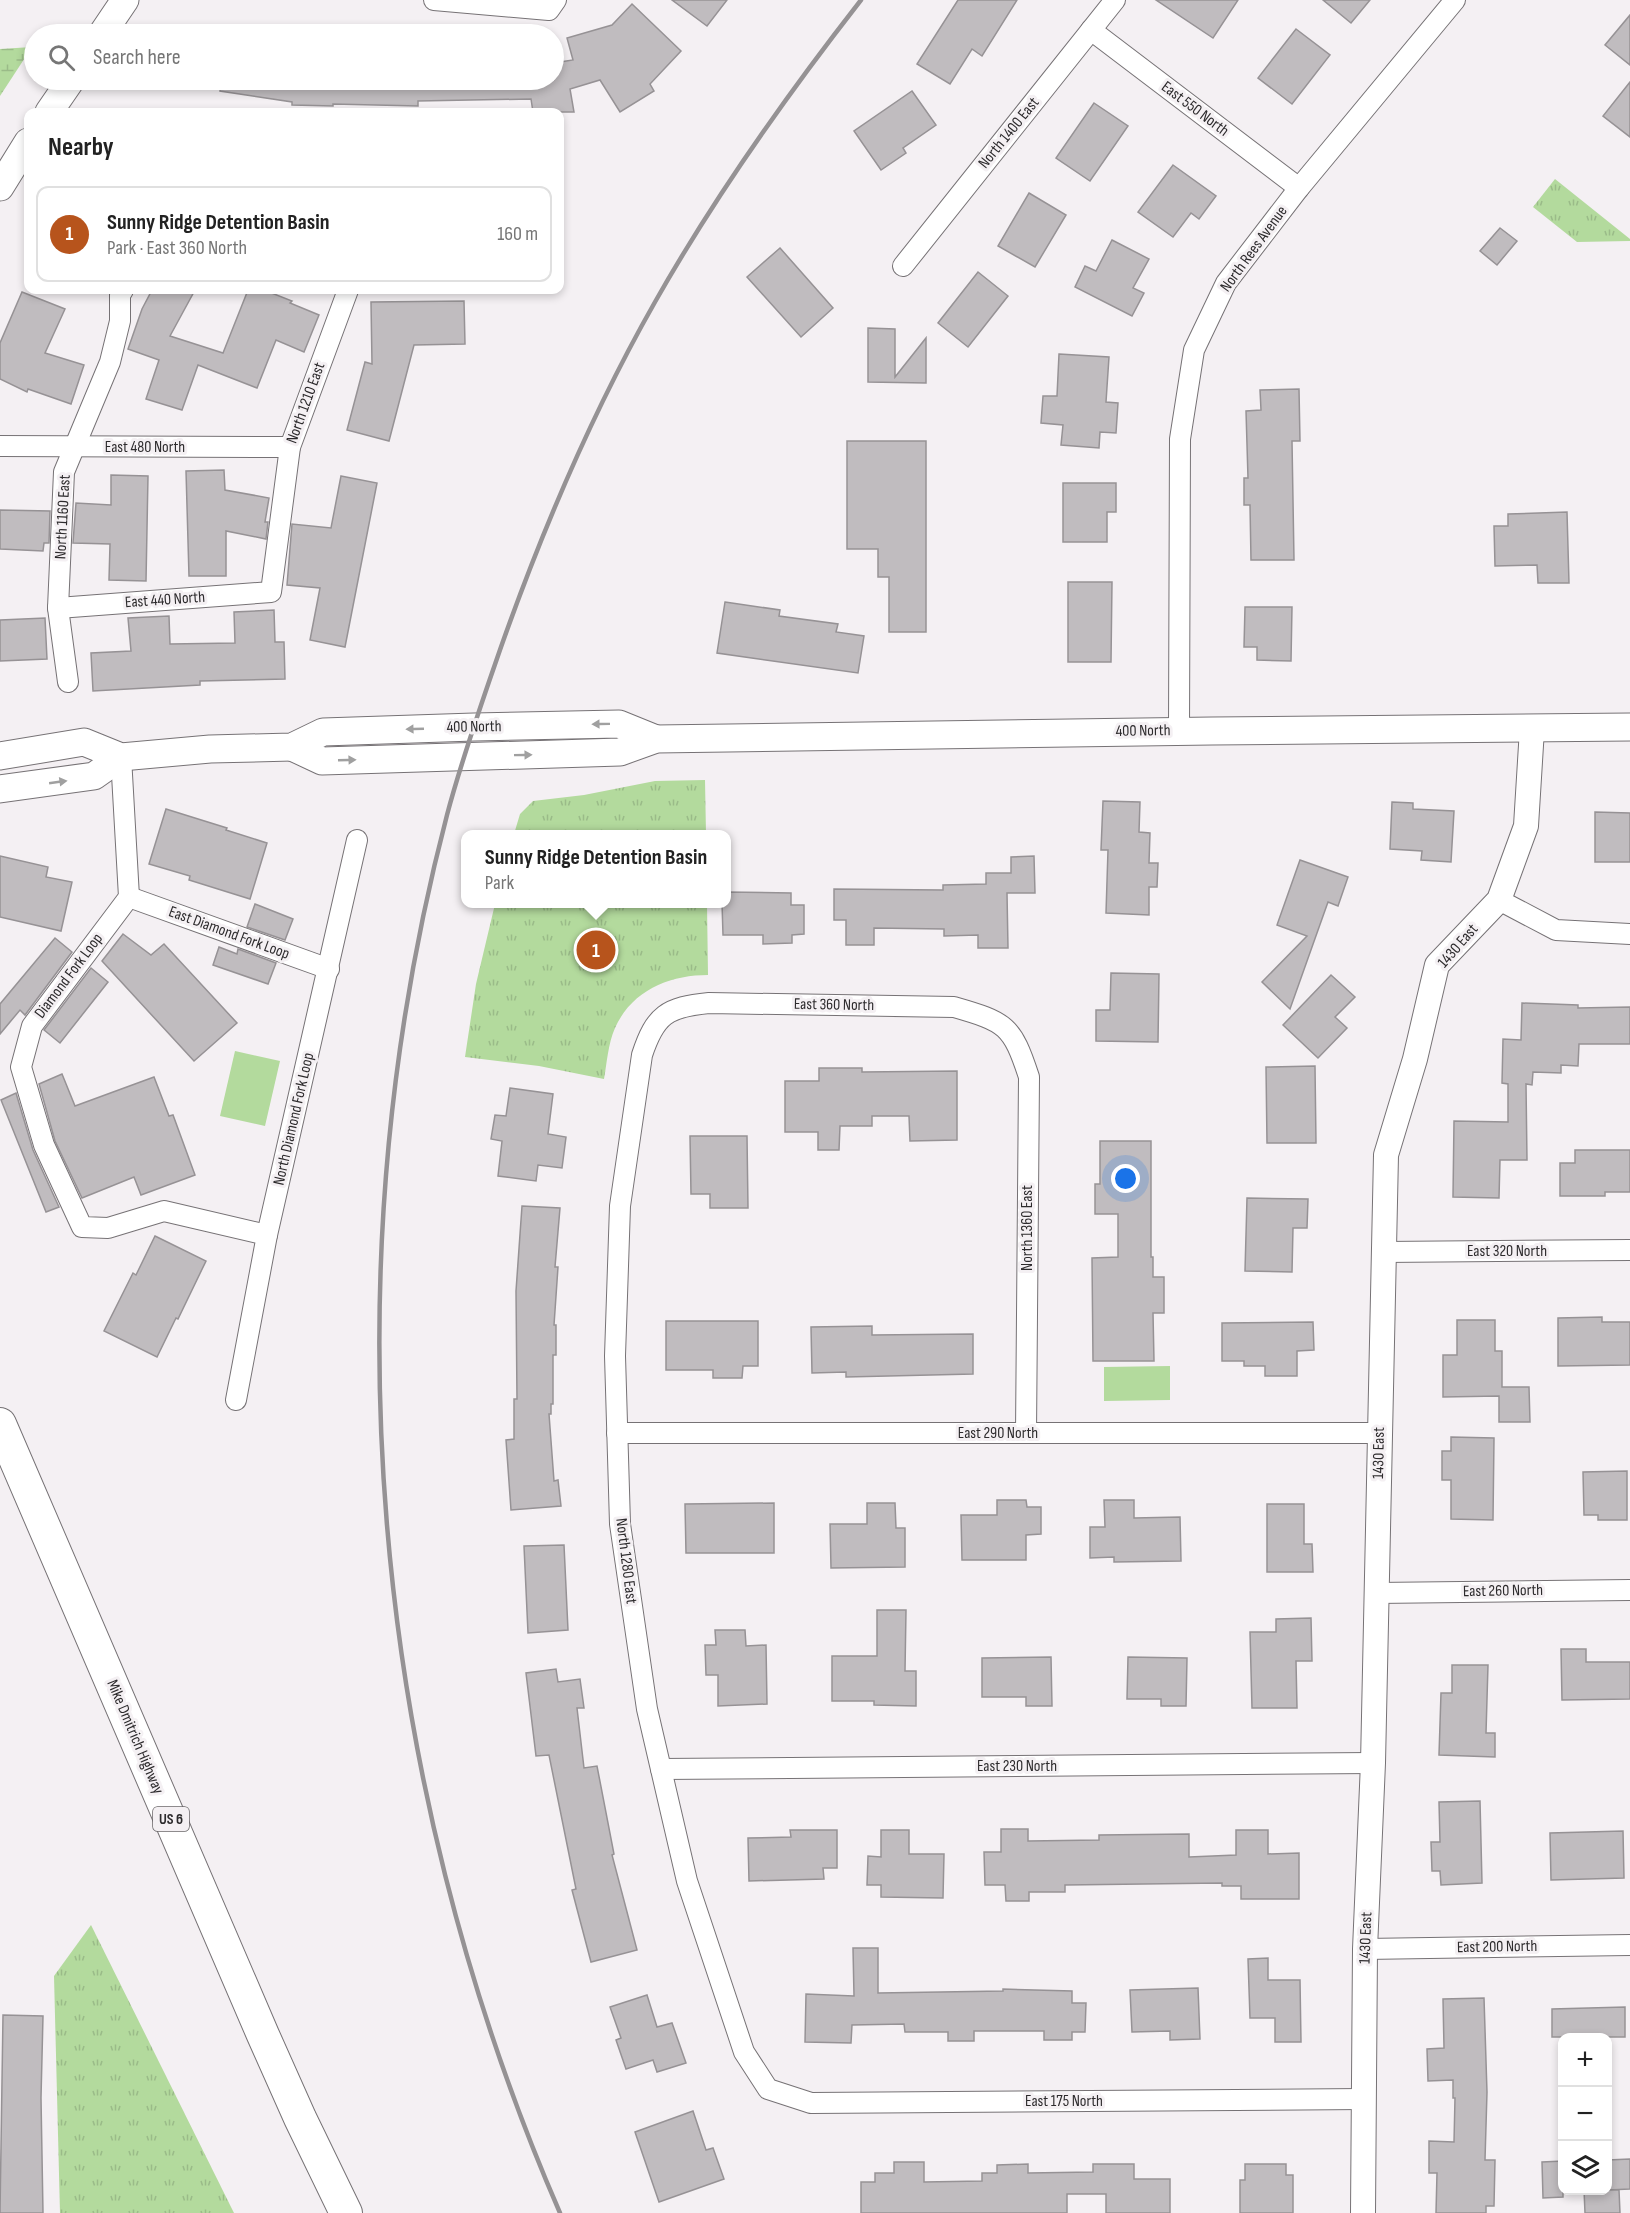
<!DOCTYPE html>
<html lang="en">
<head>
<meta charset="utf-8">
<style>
	body { margin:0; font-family:"Sofia Sans Condensed",sans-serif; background:#f2f2f2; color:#222 }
	.controls { position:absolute; right:18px; bottom:18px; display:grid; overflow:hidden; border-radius:12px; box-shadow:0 3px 9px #0003 }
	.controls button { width:54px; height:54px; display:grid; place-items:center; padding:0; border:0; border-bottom:2px solid #e0e0e0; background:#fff; color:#222; font:30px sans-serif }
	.you { position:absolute; left:1126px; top:1179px; width:21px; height:21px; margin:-15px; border:4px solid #fff; border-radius:50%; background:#1a73e8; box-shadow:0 0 0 9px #1a73e833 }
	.badge { display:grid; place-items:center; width:39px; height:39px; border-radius:50%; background:#b7541c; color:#fff; font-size:20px; font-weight:700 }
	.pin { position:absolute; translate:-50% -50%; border:3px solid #fff; box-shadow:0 2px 6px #0006 }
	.popup { position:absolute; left:461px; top:830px; width:270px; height:78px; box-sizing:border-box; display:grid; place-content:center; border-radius:12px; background:#fff; filter:drop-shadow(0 2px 4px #0005); font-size:20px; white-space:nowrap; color:#767676 }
	.popup b { font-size:22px; color:#222 }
	.popup::after { content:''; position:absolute; left:50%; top:100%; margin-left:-12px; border:12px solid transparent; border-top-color:#fff }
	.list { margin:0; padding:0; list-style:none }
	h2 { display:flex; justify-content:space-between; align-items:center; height:78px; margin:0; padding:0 24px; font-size:26px }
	h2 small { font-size:20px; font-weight:400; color:#767676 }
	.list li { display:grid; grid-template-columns:39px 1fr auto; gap:18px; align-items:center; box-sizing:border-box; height:96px; margin:0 12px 12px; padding:0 12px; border:2px solid #e0e0e0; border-radius:12px }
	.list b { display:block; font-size:22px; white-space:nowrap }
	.list p { margin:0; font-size:20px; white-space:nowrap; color:#767676 }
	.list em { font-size:20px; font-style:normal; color:#767676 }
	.icon { flex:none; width:33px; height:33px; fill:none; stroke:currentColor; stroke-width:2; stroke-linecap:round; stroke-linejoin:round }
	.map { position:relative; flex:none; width:1630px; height:2213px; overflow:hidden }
	.search { position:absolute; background:#fff; box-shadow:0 3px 9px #0003; left:24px; top:24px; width:540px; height:66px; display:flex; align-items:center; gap:15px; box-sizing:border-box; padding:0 21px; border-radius:33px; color:#767676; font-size:22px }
	.panel { position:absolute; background:#fff; box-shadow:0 3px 9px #0003; left:24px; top:108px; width:540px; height:186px; border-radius:12px }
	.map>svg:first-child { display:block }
</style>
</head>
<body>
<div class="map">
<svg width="1630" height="2213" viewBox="0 0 1630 2213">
	<defs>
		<pattern id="grass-tufts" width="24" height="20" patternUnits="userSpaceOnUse" patternTransform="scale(1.5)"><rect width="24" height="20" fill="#b3da9d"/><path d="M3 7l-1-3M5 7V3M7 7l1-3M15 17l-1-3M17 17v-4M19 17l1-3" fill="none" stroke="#9abb88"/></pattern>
		<pattern id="wetland-marsh" width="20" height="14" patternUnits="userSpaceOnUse" patternTransform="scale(1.5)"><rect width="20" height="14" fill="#b3da9d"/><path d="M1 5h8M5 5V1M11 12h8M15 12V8" fill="none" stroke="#9abb88"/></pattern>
	</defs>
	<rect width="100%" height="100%" fill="#f4f0f3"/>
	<g fill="url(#grass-tufts)">
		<polygon points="1555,179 1630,239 1630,241 1577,242 1533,207"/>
		<polygon points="705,780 706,834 514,834 520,814 533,801 584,795 655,781"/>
		<path d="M 495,904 L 707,904 L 708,975 C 670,975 632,990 615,1028 C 608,1044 607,1062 604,1079 L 539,1066 L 465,1057 L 476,984 Z"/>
		<polygon points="91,1925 234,2213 60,2213 54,1976"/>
	</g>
	<polygon fill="url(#wetland-marsh)" points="32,47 0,96 0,49"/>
	<g fill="#b3da9d">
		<polygon points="235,1051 280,1061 265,1126 220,1116"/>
		<polygon points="1170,1366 1170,1400 1104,1401 1104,1367"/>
	</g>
	<g fill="#c0bcbf" stroke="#969295" stroke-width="1.5">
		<polygon points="672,0 727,0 707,26"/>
		<polygon points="958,0 1017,0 982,56 972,49 950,84 917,64"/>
		<polygon points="1156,0 1238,0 1213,38"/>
		<polygon points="1323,0 1370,0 1351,23"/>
		<polygon points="632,4 681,51 650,84 654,91 620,112 600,80 570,89 574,112 533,112 531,99 418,101 418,106 333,104 333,106 292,105 292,102 220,91 221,80 554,80 554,63 573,60 567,38 612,25"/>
		<polygon points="1630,15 1630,65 1605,45"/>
		<polygon points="1296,29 1330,55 1292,104 1258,78"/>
		<polygon points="1630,82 1630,137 1603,116"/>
		<polygon points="912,91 936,125 903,148 906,153 881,170 854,131"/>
		<polygon points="1094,103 1128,126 1090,181 1056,158"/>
		<polygon points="1173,165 1216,196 1199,219 1191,213 1173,237 1138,212"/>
		<polygon points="1029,193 1066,215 1035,267 998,246"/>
		<polygon points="1500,228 1517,241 1497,265 1480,251"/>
		<polygon points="1112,240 1149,259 1133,288 1144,293 1132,316 1075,287 1085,266 1096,271"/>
		<polygon points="780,248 833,308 801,337 747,277"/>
		<polygon points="978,272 1008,296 968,347 938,323"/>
		<polygon points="152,290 195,290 170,336 223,353 248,290 264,290 292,301 290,303 319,315 304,352 276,340 257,388 198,365 182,410 146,399 159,360 128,349 142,309"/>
		<polygon points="22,292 65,309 45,353 84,365 71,404 28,389 27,392 0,379 0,343"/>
		<polygon points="464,301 465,344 414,345 389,441 347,430 365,362 372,364 371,302"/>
		<polygon points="868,328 895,329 895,377 926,338 926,383 868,382"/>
		<polygon points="1059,354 1109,357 1106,402 1118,403 1116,433 1100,432 1099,448 1061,445 1063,425 1041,423 1043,396 1057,396"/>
		<polygon points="1299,389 1300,441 1292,441 1294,560 1251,560 1250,505 1244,505 1244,478 1248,478 1246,411 1261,410 1260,390"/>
		<polygon points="847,441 926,441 926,632 889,632 889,577 878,577 878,549 847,549"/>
		<polygon points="224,470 225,490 269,498 265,522 268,522 266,539 226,531 226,576 189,576 186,471"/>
		<polygon points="111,475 148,476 146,581 109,580 110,544 73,543 76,503 111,505"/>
		<polygon points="341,476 377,483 345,647 310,640 320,588 287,585 292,524 331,528"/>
		<polygon points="1063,483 1116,483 1116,512 1107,512 1107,542 1063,542"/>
		<polygon points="0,510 50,511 49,543 44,543 43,551 0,549"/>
		<polygon points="1567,512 1569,583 1538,583 1537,565 1495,566 1494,526 1508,526 1508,514"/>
		<polygon points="1068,582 1112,582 1111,662 1068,662"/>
		<polygon points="725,602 780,610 779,616 838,624 836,632 864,636 858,673 717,653"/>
		<polygon points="1245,607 1292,607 1291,661 1257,660 1257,647 1244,647"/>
		<polygon points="274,610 275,642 284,642 285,679 200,681 200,685 93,691 91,653 131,651 128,618 169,616 170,644 235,643 234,612"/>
		<polygon points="45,618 47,659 0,661 0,620"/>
		<polygon points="1103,801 1140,802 1139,832 1150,833 1149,863 1158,863 1157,887 1149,887 1149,915 1106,913 1108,850 1101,850"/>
		<polygon points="1392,802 1413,803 1413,809 1454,811 1451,862 1421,860 1422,851 1390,849"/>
		<polygon points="166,809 227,828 226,830 267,843 250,899 189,880 190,876 149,864"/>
		<polygon points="1595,812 1630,813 1630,862 1595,862"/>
		<polygon points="0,856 48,867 46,877 72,882 61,931 0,917"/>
		<polygon points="1034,856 1035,893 1007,893 1008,948 978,948 978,935 944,936 944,929 874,928 874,945 846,945 846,920 834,920 834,889 943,890 943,885 986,884 986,873 1011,873 1011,857"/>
		<polygon points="1300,860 1348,877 1338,906 1328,902 1290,1009 1262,982 1307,936 1277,925"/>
		<polygon points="726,892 791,893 791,905 804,905 804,934 792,935 792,943 763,944 763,935 723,935 722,903 726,903"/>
		<polygon points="255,904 293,919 285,940 247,927"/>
		<polygon points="123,934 151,955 164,944 237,1023 194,1061 102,961"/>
		<polygon points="55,938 72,952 25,1015 20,1010 0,1034 0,1004"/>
		<polygon points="219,947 237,954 238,949 276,963 268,984 213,965"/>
		<polygon points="91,968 108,982 60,1043 44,1030"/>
		<polygon points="1111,973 1159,974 1158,1042 1096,1041 1096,1010 1110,1010"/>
		<polygon points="1331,975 1355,997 1335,1017 1347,1028 1318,1058 1283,1025"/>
		<polygon points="1522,1003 1578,1005 1578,1008 1630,1007 1630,1044 1579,1044 1578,1066 1561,1065 1561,1073 1533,1072 1532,1085 1526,1084 1527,1160 1500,1160 1499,1198 1453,1197 1454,1121 1508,1122 1508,1084 1502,1083 1503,1039 1521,1040"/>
		<polygon points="1315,1066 1316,1143 1267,1143 1266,1067"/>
		<polygon points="819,1068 862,1068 862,1072 957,1071 957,1140 910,1141 909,1116 872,1116 872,1126 840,1126 839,1150 818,1150 818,1132 785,1132 785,1081 819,1081"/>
		<polygon points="62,1074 75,1106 154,1077 169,1116 173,1115 195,1175 141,1195 134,1177 82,1198 55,1141 39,1084"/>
		<polygon points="510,1088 553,1094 548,1134 566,1137 562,1168 538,1165 536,1181 498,1176 502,1141 491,1139 495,1115 506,1116"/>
		<polygon points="16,1093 33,1150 59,1207 46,1212 1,1100"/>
		<polygon points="690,1136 747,1136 748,1208 710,1208 710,1194 691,1194"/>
		<polygon points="1100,1141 1151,1141 1151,1257 1153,1257 1153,1277 1164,1277 1164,1313 1153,1313 1154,1361 1093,1361 1092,1258 1118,1257 1118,1214 1095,1214 1095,1184 1100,1184"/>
		<polygon points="1575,1150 1630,1150 1630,1192 1605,1192 1605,1196 1560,1196 1560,1163 1575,1163"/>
		<polygon points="1247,1198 1308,1199 1307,1228 1293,1228 1292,1272 1245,1271"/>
		<polygon points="522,1206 560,1208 555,1267 558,1267 554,1325 556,1325 556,1355 553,1355 553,1404 551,1404 551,1414 549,1414 554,1481 558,1480 561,1506 511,1510 506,1440 514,1439 514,1399 517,1399 516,1291"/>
		<polygon points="155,1236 206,1261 178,1319 176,1318 157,1357 104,1331 133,1273 136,1275"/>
		<polygon points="1602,1317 1602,1322 1630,1322 1630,1365 1558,1366 1558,1318"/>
		<polygon points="1457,1320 1495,1320 1495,1351 1502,1351 1502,1387 1529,1387 1530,1422 1499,1422 1499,1396 1443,1397 1443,1355 1457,1355"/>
		<polygon points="666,1321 758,1321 758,1366 743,1366 742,1378 713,1378 713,1370 666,1370"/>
		<polygon points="1313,1322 1314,1350 1297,1351 1297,1376 1265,1376 1265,1366 1244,1366 1244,1361 1222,1361 1222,1323"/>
		<polygon points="872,1326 872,1335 973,1334 973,1374 846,1377 846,1372 812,1373 811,1327"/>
		<polygon points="1451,1437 1494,1438 1493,1520 1451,1519 1451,1480 1442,1480 1442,1451 1451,1451"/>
		<polygon points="1627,1471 1627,1520 1598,1520 1598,1515 1584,1515 1583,1472"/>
		<polygon points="997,1500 1026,1500 1027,1507 1041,1507 1041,1534 1026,1535 1026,1560 962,1560 961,1515 997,1515"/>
		<polygon points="1104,1500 1134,1500 1134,1518 1180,1517 1181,1561 1114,1562 1114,1557 1090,1558 1090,1527 1105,1527"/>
		<polygon points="774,1503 774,1553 686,1553 685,1504"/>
		<polygon points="867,1503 895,1503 896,1528 905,1528 905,1567 831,1568 830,1524 867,1524"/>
		<polygon points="1267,1504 1304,1504 1304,1544 1312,1544 1313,1572 1267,1572"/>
		<polygon points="564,1545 568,1630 528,1633 524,1546"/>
		<polygon points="877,1610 906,1610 905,1671 916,1671 916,1706 874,1705 874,1701 832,1701 832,1656 877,1656"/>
		<polygon points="1311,1618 1312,1661 1296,1661 1297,1708 1252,1708 1250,1632 1276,1632 1276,1619"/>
		<polygon points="715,1630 745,1630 746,1646 766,1645 767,1704 718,1706 718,1675 706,1675 705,1645 716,1645"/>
		<polygon points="1561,1649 1586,1649 1586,1662 1630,1662 1630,1699 1562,1700"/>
		<polygon points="1051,1657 1052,1706 1026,1706 1026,1697 982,1697 982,1658"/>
		<polygon points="1128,1657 1187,1658 1186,1706 1161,1706 1161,1699 1127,1699"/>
		<polygon points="1452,1665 1488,1665 1486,1733 1495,1733 1495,1757 1439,1755 1441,1693 1452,1693"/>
		<polygon points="556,1669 558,1682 580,1679 584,1708 577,1708 584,1768 597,1766 614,1854 612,1855 637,1950 591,1962 572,1890 576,1889 549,1755 536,1756 526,1673"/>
		<polygon points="1480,1801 1482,1883 1441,1885 1440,1871 1432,1871 1431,1842 1440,1842 1439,1802"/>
		<polygon points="1001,1829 1028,1829 1028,1841 1099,1840 1099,1835 1189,1834 1189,1857 1236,1855 1236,1830 1268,1830 1268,1854 1299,1853 1299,1899 1241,1899 1241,1886 1222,1886 1222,1883 1065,1885 1065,1892 1029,1892 1029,1901 1006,1901 1005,1885 985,1885 984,1852 1001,1852"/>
		<polygon points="790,1830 837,1830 837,1868 823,1868 824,1879 749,1881 748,1838 791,1837"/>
		<polygon points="881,1830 909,1830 909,1854 944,1854 943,1898 881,1897 881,1885 867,1885 868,1856 881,1857"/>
		<polygon points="1623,1831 1624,1878 1551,1880 1550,1833"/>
		<polygon points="853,1948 878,1948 878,1993 1003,1991 1003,1989 1072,1991 1072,2003 1086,2003 1085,2032 1072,2032 1072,2040 1044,2040 1044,2031 974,2031 974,2041 948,2041 948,2032 905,2032 904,2024 852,2025 851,2043 805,2042 806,1994 854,1996"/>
		<polygon points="1268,1958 1268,1980 1300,1980 1301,2042 1275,2042 1275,2018 1250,2018 1248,1959"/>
		<polygon points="1198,1988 1200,2039 1170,2040 1170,2031 1132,2032 1130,1990"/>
		<polygon points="647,1995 657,2027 672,2023 686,2063 657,2072 653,2060 626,2069 616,2040 621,2038 610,2007"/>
		<polygon points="1484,1998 1487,2092 1485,2160 1495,2160 1494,2206 1486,2206 1486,2213 1436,2213 1437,2173 1429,2173 1429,2141 1454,2142 1455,2098 1453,2098 1453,2080 1428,2081 1427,2049 1444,2048 1443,1999"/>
		<polygon points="1625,2007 1625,2037 1552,2037 1552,2009"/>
		<polygon points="3,2015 43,2016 41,2098 43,2213 0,2213"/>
		<polygon points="693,2111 706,2150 713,2148 724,2179 659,2202 635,2132"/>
		<polygon points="1630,2159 1630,2189 1608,2190 1608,2160"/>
		<polygon points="1563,2161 1563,2197 1543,2198 1542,2162"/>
		<polygon points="894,2162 924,2162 924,2182 982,2181 982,2173 997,2173 997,2165 1028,2164 1028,2173 1093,2172 1093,2164 1134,2164 1134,2179 1170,2179 1170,2213 1106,2213 1106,2194 1067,2194 1067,2213 861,2213 861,2182 875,2182 875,2173 894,2173"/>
		<polygon points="1245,2164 1286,2164 1286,2175 1293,2175 1293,2213 1240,2213 1240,2180 1245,2180"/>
		<polygon points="1584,2190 1619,2190 1620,2213 1585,2213"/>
	</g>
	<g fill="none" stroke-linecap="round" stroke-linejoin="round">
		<defs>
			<g id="minor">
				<polyline points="434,0 549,10 556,0"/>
				<polyline points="1091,30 1299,188"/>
				<polyline points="903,266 1115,0"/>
				<polyline points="0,446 290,447"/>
				<polyline points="58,608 271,592 290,447 348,290"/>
				<polyline points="68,682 58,608 64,472 110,362 120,321 120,295 123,290"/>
				<polyline points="1179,731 1180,439 1194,350 1226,283 1299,188 1455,0"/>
				<polyline points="121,757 129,897 32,1026 21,1067 44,1145 82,1227 108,1228 164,1211 267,1235"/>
				<polyline points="129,897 329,969"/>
				<polyline points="1499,900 1556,930 1630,934"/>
				<polyline points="1384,1252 1630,1250"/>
				<polyline points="236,1400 267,1235 357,840"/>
				<polyline points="617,1433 1379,1433"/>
				<path d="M 1026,1433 L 1029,1077 C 1012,1025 1006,1022 954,1007 L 709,1003 C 667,1007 655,1015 642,1055 L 620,1206 L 615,1356 L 620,1524 L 647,1709 L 687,1881 L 744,2052 L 768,2089 L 811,2103 L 1363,2099"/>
				<polyline points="1376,1593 1630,1590"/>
				<polyline points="661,1769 1373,1763"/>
				<polyline points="1365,1949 1630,1945"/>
			</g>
			<polyline id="tertiary" points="1363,2213 1365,1949 1373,1763 1386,1155 1415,1059 1437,965 1499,900 1526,826 1532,729"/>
			<g id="secondary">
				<polyline points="102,34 125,0"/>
				<polyline points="49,112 71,80"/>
				<polyline points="0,187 28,142"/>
				<polyline points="292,747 322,761 620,752 656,739 1212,731 1630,727"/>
				<polyline points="0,756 84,742 121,757 210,749 292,747 323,732 474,727 619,724 656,739"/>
				<polyline points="0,789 94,776 121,757"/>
			</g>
			<polyline id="trunk" points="0,1424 263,2035 300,2118 346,2213"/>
		</defs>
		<use href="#minor" stroke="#767275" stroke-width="22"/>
		<use href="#tertiary" stroke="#767275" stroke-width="26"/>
		<use href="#secondary" stroke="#767275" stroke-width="29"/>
		<use href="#trunk" stroke="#767275" stroke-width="34"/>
		<use href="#minor" stroke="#fff" stroke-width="20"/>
		<use href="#tertiary" stroke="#fff" stroke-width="24"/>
		<use href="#secondary" stroke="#fff" stroke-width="27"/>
		<use href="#trunk" stroke="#fff" stroke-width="32"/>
		<path stroke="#959294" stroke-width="4.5" d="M 560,2213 C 370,1776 326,1278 447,815 C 462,758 482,702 501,647 C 543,528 593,411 655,302 C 715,196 786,96 861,0"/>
	</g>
	<defs><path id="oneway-solid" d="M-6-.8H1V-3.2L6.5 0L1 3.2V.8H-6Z" transform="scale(1.5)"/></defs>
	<g fill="#a0a0a0">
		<use href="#oneway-solid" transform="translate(601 724) rotate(179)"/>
		<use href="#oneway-solid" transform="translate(415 729) rotate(178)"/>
		<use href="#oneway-solid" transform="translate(523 755) rotate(-1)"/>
		<use href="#oneway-solid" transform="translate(347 760) rotate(-2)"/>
		<use href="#oneway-solid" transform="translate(58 782) rotate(-8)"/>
	</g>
	<g text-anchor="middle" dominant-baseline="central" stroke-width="6" stroke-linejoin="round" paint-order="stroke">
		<rect fill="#f4f0f3" stroke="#696668" stroke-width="1.5" x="153" y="1807" width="36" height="24" rx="4.5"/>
		<g font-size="15" font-weight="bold" fill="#2d2b2d">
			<text x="171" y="1819">US 6</text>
		</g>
		<g font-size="16" fill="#2d2b2d" stroke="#f4f0f3">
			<text transform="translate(1195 109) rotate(37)">East 550 North</text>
			<text transform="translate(1009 133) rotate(-51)">North 1400 East</text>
			<text transform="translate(1254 249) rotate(-54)">North Rees Avenue</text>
			<text transform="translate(306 403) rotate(-70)">North 1210 East</text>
			<text x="145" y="447">East 480 North</text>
			<text transform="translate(63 517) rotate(-87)">North 1160 East</text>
			<text transform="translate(165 600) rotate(-4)">East 440 North</text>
			<text transform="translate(474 727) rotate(-1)">400 North</text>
			<text transform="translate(1143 731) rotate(-1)">400 North</text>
			<text transform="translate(229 933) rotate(20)">East Diamond Fork Loop</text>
			<text transform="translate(1458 946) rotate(-49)">1430 East</text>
			<text transform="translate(69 976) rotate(-53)">Diamond Fork Loop</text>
			<text transform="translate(834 1005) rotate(1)">East 360 North</text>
			<text transform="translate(294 1119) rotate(-77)">North Diamond Fork Loop</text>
			<text transform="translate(1027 1228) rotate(-90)">North 1360 East</text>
			<text x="1507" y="1251">East 320 North</text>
			<text x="998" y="1433">East 290 North</text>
			<text transform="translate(1379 1453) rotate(-89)">1430 East</text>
			<text transform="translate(626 1561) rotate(83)">North 1280 East</text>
			<text transform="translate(1503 1591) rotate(-1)">East 260 North</text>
			<text transform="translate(135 1737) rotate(67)">Mike Dmitrich Highway</text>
			<text x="1017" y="1766">East 230 North</text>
			<text transform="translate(1366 1938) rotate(-88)">1430 East</text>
			<text transform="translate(1497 1947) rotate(-1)">East 200 North</text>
			<text x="1064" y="2101">East 175 North</text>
		</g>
	</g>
</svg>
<div class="controls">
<button>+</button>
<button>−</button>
<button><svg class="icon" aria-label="layers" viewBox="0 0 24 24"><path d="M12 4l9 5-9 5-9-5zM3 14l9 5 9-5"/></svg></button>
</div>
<div class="you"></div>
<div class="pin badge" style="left:596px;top:950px">1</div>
<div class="popup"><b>Sunny Ridge Detention Basin</b>Park</div>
<div class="search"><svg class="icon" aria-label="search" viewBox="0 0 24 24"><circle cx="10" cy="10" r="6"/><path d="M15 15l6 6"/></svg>Search here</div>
<section class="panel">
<h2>Nearby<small></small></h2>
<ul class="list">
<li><span class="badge">1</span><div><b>Sunny Ridge Detention Basin</b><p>Park · East 360 North</p></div><em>160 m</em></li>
</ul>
</section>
</div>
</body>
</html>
